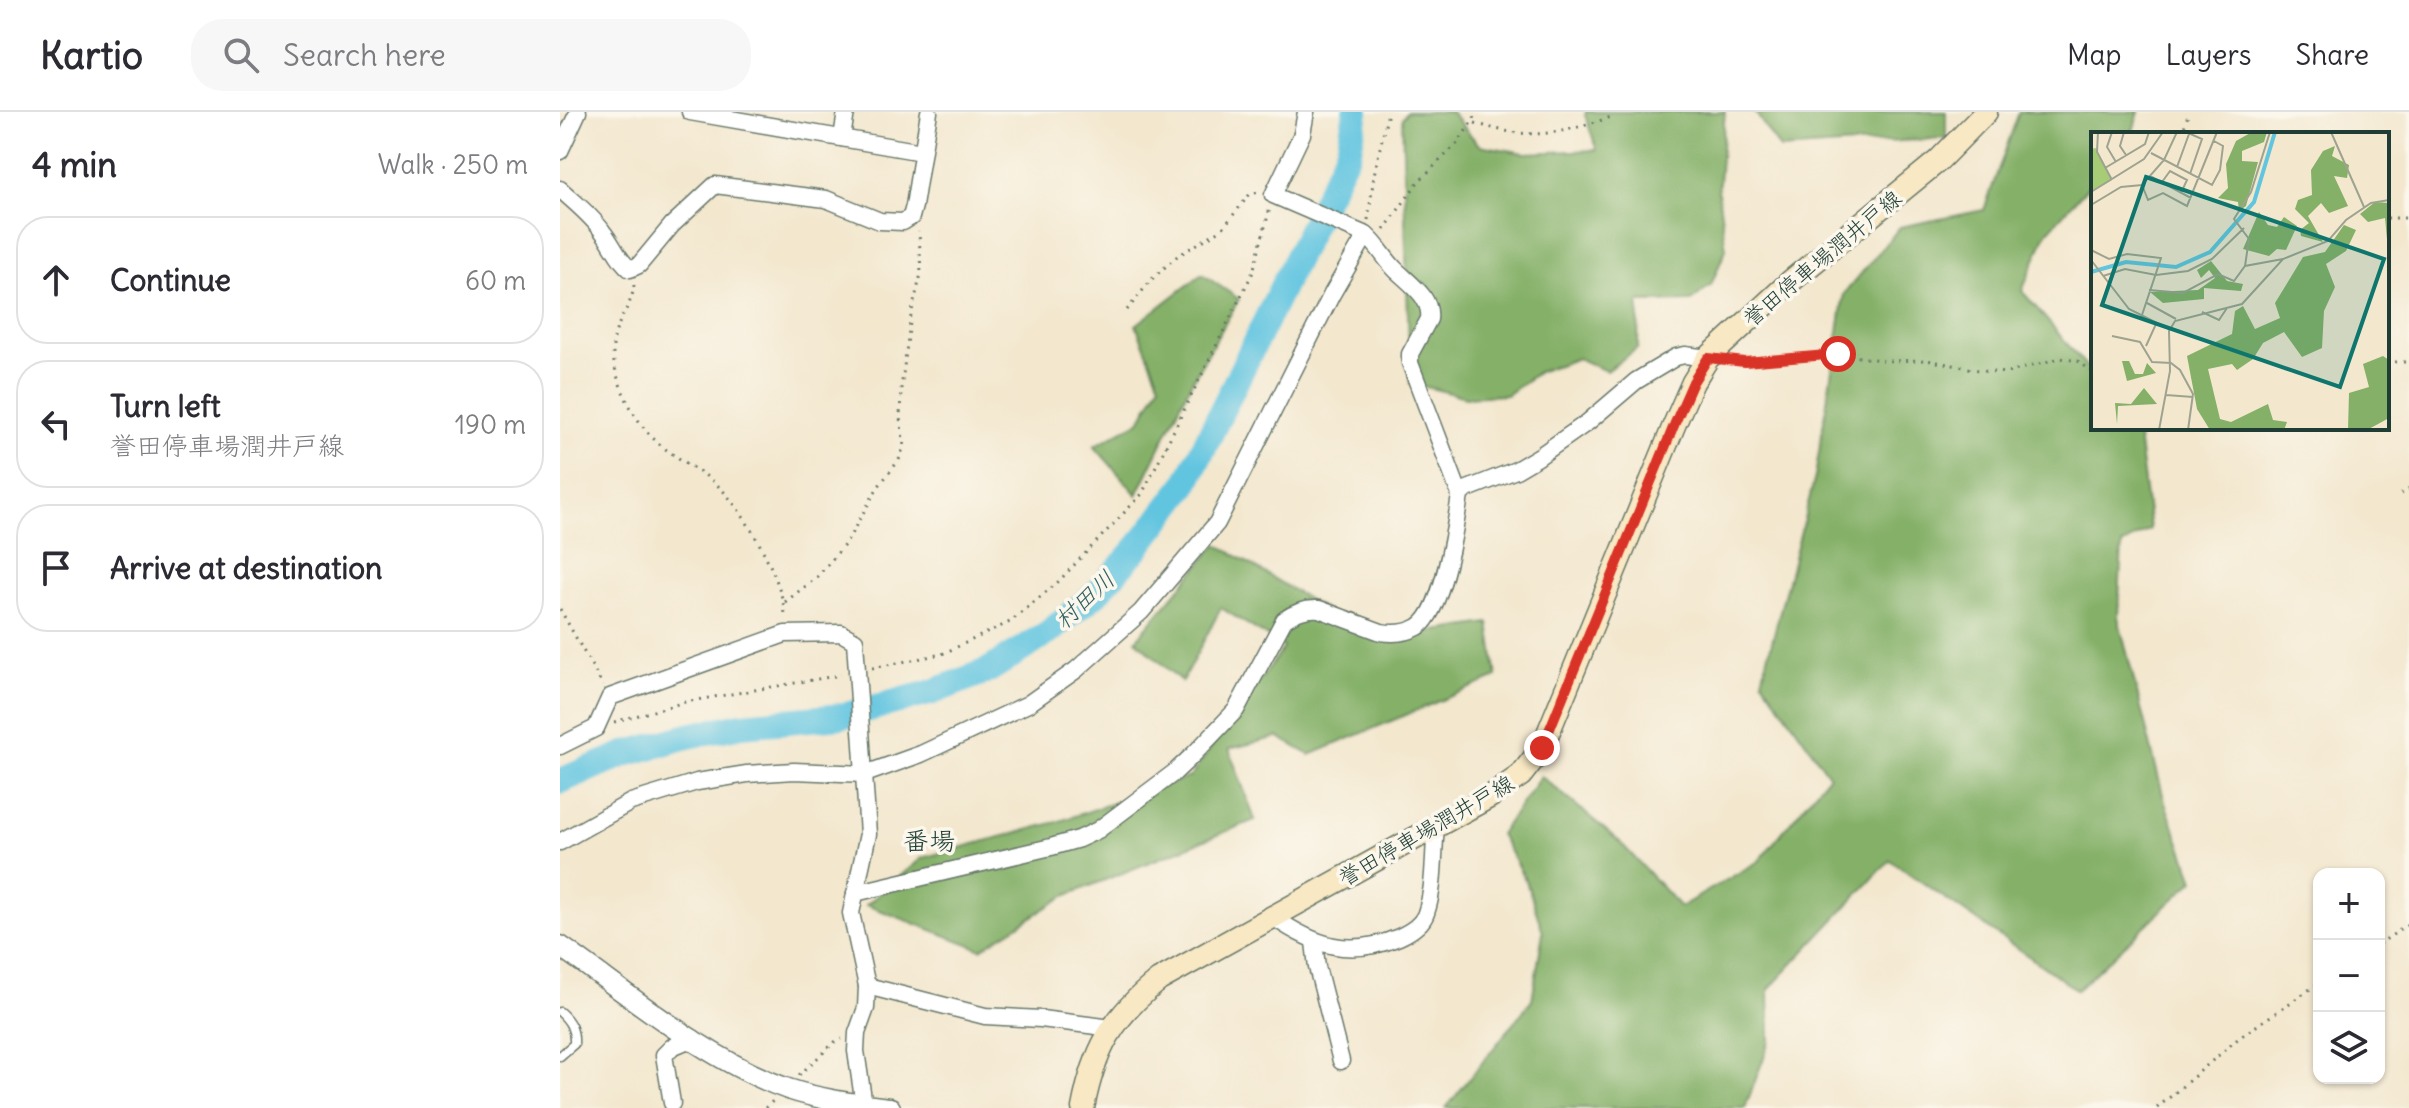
<!DOCTYPE html>
<html lang="en">
<head>
<meta charset="utf-8">
<style>
	body { margin:0; font-family:Delius,"Klee One",sans-serif; background:#f7f7f7; color:#2b2b33 }
	.controls { position:absolute; right:24px; bottom:24px; display:grid; overflow:hidden; border-radius:16px; box-shadow:0 2px 6px #0004 }
	.controls button { width:72px; height:72px; display:grid; place-items:center; padding:0; border:0; border-bottom:2px solid #e1e1e2; background:#fff; color:#2b2b33; font:40px sans-serif }
	.stop { position:absolute; width:24px; height:24px; margin:-18px; border:6px solid #d93025; border-radius:50%; background:#fff }
	.stop.end { background:#d93025; border-color:#fff; box-shadow:0 2px 8px #0008 }
	.list { margin:0; padding:0; list-style:none }
	h2 { display:flex; justify-content:space-between; align-items:center; height:104px; margin:0; padding:0 32px; font-size:34px }
	h2 small { font-size:26px; font-weight:400; color:#7c7c81 }
	.list li { display:grid; grid-template-columns:52px 1fr auto; gap:24px; align-items:center; box-sizing:border-box; height:128px; margin:0 16px 16px; padding:0 16px; border:2px solid #e1e1e2; border-radius:32px }
	.list b { display:block; font-size:30px; white-space:nowrap }
	.list p { margin:0; font-size:26px; white-space:nowrap; color:#7c7c81 }
	.list em { font-size:26px; font-style:normal; color:#7c7c81 }
	.icon { flex:none; width:44px; height:44px; fill:none; stroke:currentColor; stroke-width:2; stroke-linecap:round; stroke-linejoin:round }
	.map { position:relative; flex:none; width:1849px; height:996px; overflow:hidden }
	header { display:flex; align-items:center; gap:48px; box-sizing:border-box; height:112px; padding:0 40px; background:#fff; border-bottom:2px solid #e1e1e2 }
	header strong { font-size:38px }
	nav { display:flex; gap:44px; margin-inline-start:auto; font-size:28px }
	.search { width:560px; height:72px; background:#f7f7f7; display:flex; align-items:center; gap:20px; box-sizing:border-box; padding:0 28px; border-radius:32px; color:#7c7c81; font-size:30px }
	main { display:flex }
	aside { flex:1; background:#fff }
	.map>svg:first-child { display:block }
</style>
</head>
<body>
<header>
<strong>Kartio</strong>
<div class="search"><svg class="icon" aria-label="search" viewBox="0 0 24 24"><circle cx="10" cy="10" r="6"/><path d="M15 15l6 6"/></svg>Search here</div>
<nav><a>Map</a><a>Layers</a><a>Share</a></nav>
</header>
<main>
<aside>
<h2>4 min<small>Walk · 250 m</small></h2>
<ul class="list">
<li><svg class="icon" aria-label="ahead" viewBox="0 0 24 24"><path d="M12 20V5M6 11l6-6 6 6"/></svg><div><b>Continue</b></div><em>60 m</em></li>
<li><svg class="icon" aria-label="left" viewBox="0 0 24 24"><path d="M17 20v-9H6M10 6l-5 5 5 5"/></svg><div><b>Turn left</b><p>誉田停車場潤井戸線</p></div><em>190 m</em></li>
<li><svg class="icon" aria-label="arrive" viewBox="0 0 24 24"><path d="M6 21V4h12l-3 4 3 4H6"/></svg><div><b>Arrive at destination</b></div></li>
</ul>
</aside>
<div class="map">
<svg width="1849" height="996" viewBox="0 0 1849 996">
	<rect width="100%" height="100%" fill="#fbf7ec"/>
	<filter id="ink" filterUnits="userSpaceOnUse"><feTurbulence type="fractalNoise" baseFrequency=".0125" numOctaves="2"/><feDisplacementMap in="SourceGraphic" scale="16" xChannelSelector="R" yChannelSelector="G"/><feConvolveMatrix kernelMatrix="1 2 1 2 8 2 1 2 1" color-interpolation-filters="sRGB"/></filter>
	<filter id="wash" filterUnits="userSpaceOnUse"><feTurbulence type="fractalNoise" baseFrequency=".006" numOctaves="4" result="noise"/><feDisplacementMap in="SourceGraphic" scale="32" xChannelSelector="R" yChannelSelector="G"/><feGaussianBlur stdDeviation="1.8" result="paint"/><feColorMatrix in="noise" values="0 0 0 0 0 0 0 0 0 0 0 0 0 0 0 0 0 1.4 0 .05"/><feComposite in="paint" operator="in"/></filter>
	<g filter="url(#wash)">
		<rect width="100%" height="100%" fill="#f3e7ce"/>
		<g fill="#84b067" stroke="#52764e" stroke-width="2">
			<polygon points="847,0 891,0 919,33 965,41 1037,38 1025,3 1026,0 1165,0 1158,81 1166,137 1151,173 1131,189 1079,190 1078,236 1046,259 1018,246 978,260 946,283 906,285 850,271 842,6"/>
			<polygon points="1195,0 1386,0 1386,26 1220,37"/>
			<polygon points="1459,0 1579,0 1572,22 1533,22 1533,69 1486,121 1462,179 1533,262 1533,316 1577,316 1590,417 1562,433 1558,505 1605,691 1634,768 1517,878 1330,748 1209,877 1210,929 1185,996 886,996 972,888 983,820 966,769 940,722 981,664 1060,730 1120,795 1199,749 1269,663 1202,568 1255,365 1284,182 1340,115 1424,98"/>
			<polygon points="642,162 679,187 630,273 577,383 534,334 580,309 600,272 576,213"/>
			<polygon points="657,432 815,528 929,511 937,565 750,643 718,625 669,637 695,708 505,784 421,837 306,793 362,746 497,710 630,665 724,535 661,496 622,570 576,528"/>
		</g>
		<g fill="none" stroke-linecap="round" stroke-linejoin="round">
			<polyline stroke="#62c5e0" stroke-width="26" points="0,669 65,642 128,624 182,613 282,604 373,580 429,558 488,521 535,483 578,435 626,372 789,38 796,0"/>
		</g>
	</g>
	<g filter="url(#ink)">
		<g fill="none" stroke-linecap="round" stroke-linejoin="round">
			<defs>
				<path id="service" d="M 0,900 C 10,909 15,918 14,932 L 0,944"/>
				<g id="minor">
					<polyline points="130,0 362,40"/>
					<path d="M 746,0 L 742,22 L 713,83 L 806,123 C 818,133 824,146 835,157 C 849,171 872,185 869,207 L 850,242 L 850,251 L 900,383"/>
					<polyline points="282,26 286,0"/>
					<polyline points="0,39 18,0"/>
					<path d="M 0,77 C 15,91 31,103 43,120 C 53,132 58,148 70,157 L 79,153 L 112,113 L 155,73 L 266,87 L 320,109 L 343,110 L 351,105 L 354,94 L 369,0"/>
					<polyline points="0,634 36,616 50,585 225,522 281,521 295,529 308,722 291,801 307,874 306,896 297,921 296,939 304,993"/>
					<polyline points="0,730 71,690 137,670 187,662 234,659 305,662 361,642 468,592 516,558 581,500 657,411 772,182 806,123"/>
					<path d="M 295,781 L 491,735 L 519,727 L 538,718 L 615,660 L 633,643 L 676,598 L 724,508 C 735,500 745,496 759,497 L 821,520 C 833,522 847,521 858,515 C 883,500 896,411 900,383 L 905,378 L 956,358 L 978,345 L 1028,310 L 1076,269 L 1116,245 L 1125,243 L 1148,246"/>
					<path d="M 713,805 C 755,834 790,846 839,825 C 850,820 862,813 866,801 C 875,775 873,743 876,715"/>
					<polyline points="754,830 757,855 781,949"/>
					<polyline points="307,874 425,904 481,907 552,916"/>
					<polyline points="112,991 104,943 112,935 133,926"/>
				</g>
				<path id="tertiary" d="M 0,834 C 70,883 148,949 228,977 C 261,988 296,992 330,996"/>
				<path id="secondary" d="M 523,996 C 534,939 552,905 599,868 L 931,684 L 961,663 L 982,636 L 1115,311 L 1133,270 L 1148,246 L 1231,169 L 1378,49 L 1426,0"/>
			</defs>
			<use href="#service" stroke="#69786a" stroke-width="11"/>
			<use href="#minor" stroke="#69786a" stroke-width="19"/>
			<use href="#tertiary" stroke="#69786a" stroke-width="23"/>
			<use href="#secondary" stroke="#69786a" stroke-width="25"/>
			<g stroke="#69786a" stroke-width="3" stroke-dasharray="2 6" stroke-linecap="butt">
				<path d="M 915,11 C 971,29 996,23 1051,5"/>
				<polyline points="1622,22 1629,0"/>
				<polyline points="1827,106 1849,106"/>
				<polyline points="808,108 814,63 828,0"/>
				<polyline points="824,118 858,70 898,31 918,0"/>
				<path d="M 74,173 C 72,198 51,211 53,242 C 55,271 75,310 96,329 C 114,346 138,356 156,372 C 183,395 226,472 225,507"/>
				<polyline points="567,198 592,167 616,145 662,117 690,82 699,80"/>
				<polyline points="1170,249 1209,249 1278,242 1327,249 1367,248 1424,259 1447,261 1500,246 1518,249 1533,260"/>
				<polyline points="1827,250 1849,250"/>
				<polyline points="1841,382 1849,377"/>
				<polyline points="225,490 257,465 286,431 318,375 339,348 344,334 340,306 341,277 351,203 361,162 359,119"/>
				<polyline points="0,497 43,574"/>
				<polyline points="312,556 382,542 450,510 497,471 582,382 693,160 710,96"/>
				<polyline points="54,610 125,590 281,563"/>
				<polyline points="1819,832 1849,812"/>
				<polyline points="239,963 276,929 282,927"/>
				<polyline points="205,996 214,988"/>
				<polyline points="1597,996 1680,925 1759,871"/>
			</g>
			<use href="#service" stroke="#fff" stroke-width="8"/>
			<use href="#minor" stroke="#fff" stroke-width="16"/>
			<use href="#tertiary" stroke="#fff" stroke-width="20"/>
			<use href="#secondary" stroke="#f8e8c3" stroke-width="22"/>
		</g>
	</g>
	<g fill="none" stroke-linecap="round" stroke-linejoin="round" filter="url(#ink)">
		<polyline stroke="#d93025" stroke-width="10" points="982,636 1115,311 1133,270 1148,246 1185,250 1278,242"/>
	</g>
	<g text-anchor="middle" dominant-baseline="central" stroke-width="7" stroke-linejoin="round" paint-order="stroke">
		<g font-size="22" fill="#1f3d34" stroke="#fbf7ec">
			<text transform="translate(1262 146) rotate(-40)">誉田停車場潤井戸線</text>
			<text transform="translate(866 718) rotate(-30)">誉田停車場潤井戸線</text>
		</g>
		<g font-size="24" font-style="italic" fill="#305f5f" stroke="#fbf7ec">
			<text transform="translate(524 487) rotate(-43)">村田川</text>
		</g>
		<g font-size="26" fill="#1f3d34" stroke="#fbf7ec">
			<text x="369" y="728">番場</text>
		</g>
	</g>
	<g transform="translate(1531 20)">
		<rect width="298" height="298" fill="#f3e7ce"/>
		<path d="M 5,16 L 21,48 L 0,60 L 0,17 Z" fill="#a6cc76"/>
		<path d="M 161,0 L 176,0 L 173,10 L 151,19 L 151,29 L 167,30 L 155,74 L 148,79 L 147,70 L 127,66 L 137,56 L 135,32 L 145,9 ZM 244,14 L 241,24 L 258,33 L 256,46 L 243,44 L 257,74 L 238,81 L 230,71 L 217,84 L 232,110 L 210,104 L 209,98 L 218,91 L 204,77 L 207,68 L 221,63 L 220,38 L 232,19 ZM 284,70 L 298,71 L 298,129 L 294,86 L 277,90 L 269,82 ZM 168,80 L 177,93 L 186,95 L 193,85 L 206,94 L 195,118 L 186,117 L 178,124 L 152,117 ZM 253,93 L 265,98 L 255,119 L 235,132 L 244,155 L 233,179 L 231,216 L 211,225 L 193,200 L 172,211 L 162,227 L 146,238 L 141,232 L 117,237 L 129,287 L 140,290 L 177,272 L 182,288 L 196,290 L 193,298 L 119,298 L 106,277 L 96,224 L 141,202 L 144,179 L 152,174 L 164,197 L 189,186 L 184,171 L 212,125 L 234,120 ZM 120,129 L 136,149 L 152,152 L 150,159 L 113,156 L 113,167 L 72,171 L 59,160 L 107,158 L 124,146 L 118,138 L 110,146 L 106,138 ZM 292,224 L 298,228 L 298,286 L 276,298 L 257,298 L 258,261 L 278,255 L 272,232 ZM 31,229 L 38,229 L 44,242 L 52,242 L 56,231 L 65,241 L 36,249 ZM 53,256 L 66,272 L 27,274 L 26,292 L 24,271 L 40,272 Z" fill="#84b067"/>
		<path fill="none" stroke="#62c5e0" stroke-width="4" d="M 0,140 L 35,130 L 85,135 L 119,120 L 163,70 L 184,0"/>
		<path fill="none" stroke="#9ea390" stroke-width="2" d="M 7,0 L 6,20 L 21,48M 21,0 L 16,15 L 25,30M 33,0 L 29,14 L 35,23M 95,0 L 111,7 L 99,42M 240,0 L 273,75M 60,21 L 121,53 L 129,38 L 132,14 L 123,9M 86,35 L 98,2M 14,36 L 54,12 L 58,0M 59,44 L 100,66M 71,50 L 79,39 L 96,48 L 90,61M 51,53 L 57,68 L 72,61 L 96,74 L 126,0M 0,60 L 53,27 L 72,0M 0,73 L 30,55 L 51,53 L 73,28 L 86,0M 0,118 L 18,127 L 36,122 L 70,126 L 50,186M 0,128 L 38,177 L 78,197M 154,134 L 158,107 L 143,87 L 160,60 L 179,0M 12,144 L 34,137 L 65,143 L 97,139 L 121,127 L 153,96M 58,158 L 92,161 L 127,142 L 143,149 L 154,134 L 192,127M 56,171 L 85,187M 111,180 L 128,188 L 136,176M 21,204 L 49,210 L 61,230 L 80,231 L 89,238 L 102,262 L 97,298M 55,214 L 65,192M 75,263 L 102,265M 68,298 L 79,239 L 78,199 L 84,189 L 151,172 L 192,127 L 237,109 L 255,88 L 280,71 L 298,68"/>
		<path fill="#0f766e" fill-opacity="0.15" stroke="#0f766e" stroke-width="4" d="M 55,45 L 293,127 L 249,255 L 11,173 Z"/>
		<rect width="298" height="298" fill="none" stroke="#1f3d34" stroke-width="4"/>
	</g>
</svg>
<div class="controls">
<button>+</button>
<button>−</button>
<button><svg class="icon" aria-label="layers" viewBox="0 0 24 24"><path d="M12 4l9 5-9 5-9-5zM3 14l9 5 9-5"/></svg></button>
</div>
<div class="stop" style="left:1278px;top:242px"></div>
<div class="stop end" style="left:982px;top:636px"></div>
</div>
</main>
</body>
</html>
